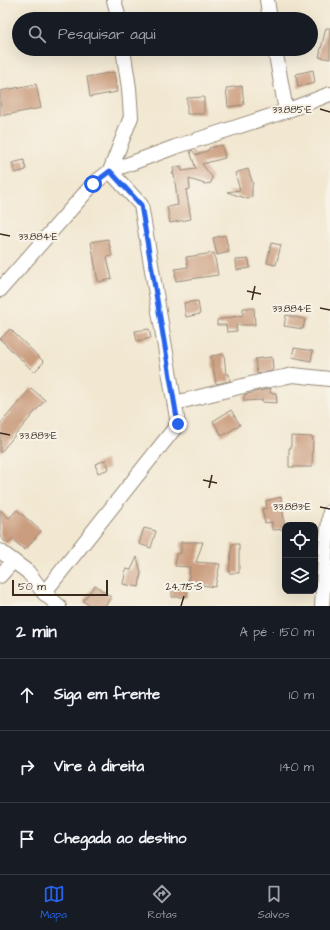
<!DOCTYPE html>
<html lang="pt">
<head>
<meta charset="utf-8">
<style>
	body { margin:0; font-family:"Architects Daughter",sans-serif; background:#242831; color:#f1f3f6 }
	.controls { position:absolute; right:12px; bottom:12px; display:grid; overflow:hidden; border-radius:8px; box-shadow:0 4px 16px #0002 }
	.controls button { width:36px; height:36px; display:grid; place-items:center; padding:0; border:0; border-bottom:1px solid #363941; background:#171b24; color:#f1f3f6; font:20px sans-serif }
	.scale { position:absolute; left:12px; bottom:10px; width:96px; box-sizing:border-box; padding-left:4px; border:2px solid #3b2a1e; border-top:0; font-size:11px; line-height:14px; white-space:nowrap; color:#3b2a1e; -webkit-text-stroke:3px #f7f3e8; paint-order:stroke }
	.stop { position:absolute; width:12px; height:12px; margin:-9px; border:3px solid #2563eb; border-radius:50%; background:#fff }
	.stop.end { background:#2563eb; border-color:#fff; box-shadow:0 1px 4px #0008 }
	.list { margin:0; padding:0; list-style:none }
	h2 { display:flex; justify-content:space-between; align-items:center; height:52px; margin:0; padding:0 16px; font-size:17px }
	h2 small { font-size:13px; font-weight:400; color:#9ea1a6 }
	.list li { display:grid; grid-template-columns:26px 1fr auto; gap:12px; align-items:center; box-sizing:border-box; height:72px; padding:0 16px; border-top:1px solid #363941 }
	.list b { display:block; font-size:15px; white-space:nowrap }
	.list em { font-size:13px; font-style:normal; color:#9ea1a6 }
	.icon { flex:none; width:22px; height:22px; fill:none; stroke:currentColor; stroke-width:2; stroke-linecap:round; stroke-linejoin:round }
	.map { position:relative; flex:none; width:330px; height:606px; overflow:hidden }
	.search { position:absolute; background:#171b24; box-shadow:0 4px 16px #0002; left:12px; right:12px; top:12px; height:44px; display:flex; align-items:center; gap:10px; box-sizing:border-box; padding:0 14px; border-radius:22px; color:#9ea1a6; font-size:15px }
	.sheet { height:268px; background:#171b24 }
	nav { display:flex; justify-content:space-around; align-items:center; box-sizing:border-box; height:56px; border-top:1px solid #363941; background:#171b24; font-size:11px; color:#9ea1a6 }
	nav a { display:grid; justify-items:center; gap:2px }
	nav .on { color:#2563eb }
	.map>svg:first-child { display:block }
</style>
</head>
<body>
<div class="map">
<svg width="330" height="606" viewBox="0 0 330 606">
	<rect width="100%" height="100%" fill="#f7f3e8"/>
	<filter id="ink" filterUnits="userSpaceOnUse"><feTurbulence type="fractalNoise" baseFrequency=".025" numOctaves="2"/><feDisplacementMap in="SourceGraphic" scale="8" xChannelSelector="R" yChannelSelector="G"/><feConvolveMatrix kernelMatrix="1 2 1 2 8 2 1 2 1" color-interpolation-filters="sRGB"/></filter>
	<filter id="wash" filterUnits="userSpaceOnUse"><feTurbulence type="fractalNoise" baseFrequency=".012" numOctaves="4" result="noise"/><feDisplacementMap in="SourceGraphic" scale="16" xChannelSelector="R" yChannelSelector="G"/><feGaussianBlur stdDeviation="0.9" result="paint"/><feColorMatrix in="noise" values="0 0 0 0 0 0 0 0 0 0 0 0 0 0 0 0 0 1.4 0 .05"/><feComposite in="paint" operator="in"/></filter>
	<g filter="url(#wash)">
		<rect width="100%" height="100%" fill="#f2e8d2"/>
		<g id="blocks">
			<g fill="#cb9d7f">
				<polygon points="326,28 330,28 330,59 319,57"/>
				<polygon points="313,70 315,83 298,87 296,74"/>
				<polygon points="114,72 117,92 90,97 87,77"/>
				<polygon points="36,84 41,108 0,116 0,91"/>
				<polygon points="242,86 244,105 228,107 226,88"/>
				<polygon points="204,97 204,114 187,114 187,98"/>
				<polygon points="222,145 225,158 202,164 212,177 211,183 205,184 189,179 190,189 186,190 191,219 170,223 167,207 178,205 174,174 172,173 174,172 173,168 181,166 182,171 196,169 190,151 192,150 196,155 209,150 209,148"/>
				<polygon points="24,160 26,170 15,173 12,163"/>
				<polygon points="248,169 253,184 252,185 252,196 248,199 227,192 240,190 235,173"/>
				<polygon points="225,235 229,252 217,255 213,238"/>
				<polygon points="108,239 112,256 107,257 112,279 98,282 91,242"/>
				<polygon points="271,243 281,245 276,265 267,263"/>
				<polygon points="214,253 218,275 176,281 175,269 188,267 186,257"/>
				<polygon points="249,259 250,268 237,270 236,260"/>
				<polygon points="198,301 200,314 186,317 184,303"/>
				<polygon points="243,308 254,308 255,325 236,325 237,331 227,332 226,325 217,325 217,320 243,315"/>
				<polygon points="286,315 305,319 303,329 284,326"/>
				<polygon points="10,329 44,362 34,372 0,339"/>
				<polygon points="149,329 151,338 137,341 135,331"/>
				<polygon points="294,348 313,351 311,361 292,357"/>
				<polygon points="224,354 226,374 229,374 230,381 216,384 211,356"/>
				<polygon points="272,357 273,369 272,371 257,374 255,359"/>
				<polygon points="31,388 45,400 0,453 0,424"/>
				<polygon points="271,388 270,393 276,393 277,403 262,402 262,400 244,401 244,395"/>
				<polygon points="231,410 240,425 222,436 213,421"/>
				<polygon points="291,436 313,437 312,467 289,467 289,448 291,448"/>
				<polygon points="106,460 109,469 98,473 95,464"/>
				<polygon points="281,497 285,529 272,530 272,522 265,523 262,509 267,508 266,501"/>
				<polygon points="0,510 9,518 17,510 41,531 25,550 12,539 8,544 0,537"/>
				<polygon points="144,528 156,531 151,548 139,544"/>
				<polygon points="181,542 203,542 196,562 220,564 215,587 188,583 190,567 175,566 176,554 181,553"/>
				<polygon points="232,544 239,544 239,573 229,573"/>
				<polygon points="137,557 141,573 139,587 123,584 126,569 131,570"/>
				<polygon points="95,585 111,597 105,606 90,606 83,601"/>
				<polygon points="172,587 187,588 187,597 172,597"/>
			</g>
		</g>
	</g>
	<g filter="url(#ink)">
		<use href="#blocks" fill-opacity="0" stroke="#968978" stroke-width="1"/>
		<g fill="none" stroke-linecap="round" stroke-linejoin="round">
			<defs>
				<g id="street">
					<polyline points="114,0 119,19"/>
					<polyline points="267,0 270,19"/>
					<polyline points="275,49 286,111"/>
					<polyline points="0,290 93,184 110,171 175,147 286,111 330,94"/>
					<polyline points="175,403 263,381 284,377 293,375 330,379"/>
					<polyline points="0,551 28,572 44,593 59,606"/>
					<polyline points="0,576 13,561"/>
					<polyline points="44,593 178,424 141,205 110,171 131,117 129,88 123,49"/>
					<polyline points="322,606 326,547 330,512"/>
				</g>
			</defs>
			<use href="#street" stroke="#968978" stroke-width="16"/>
			<use href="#street" stroke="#fff" stroke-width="14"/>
		</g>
	</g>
	<g fill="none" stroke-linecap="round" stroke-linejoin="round" filter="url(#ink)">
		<polyline stroke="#2563eb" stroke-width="5" points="93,184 110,171 141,205 178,424"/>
	</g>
	<path fill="none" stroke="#3b2a1e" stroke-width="1.5" d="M 320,109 L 330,112M 0,234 L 10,236M 247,291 L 261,294M 252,300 L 255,286M 320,308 L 330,310M 0,433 L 10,435M 203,480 L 217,483M 209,488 L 212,475M 320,507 L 330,509M 181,606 L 184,596"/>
	<g font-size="10" text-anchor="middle" fill="#3b2a1e" stroke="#f7f3e8" stroke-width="4" stroke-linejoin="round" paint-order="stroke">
		<text x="292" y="113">33.885°E</text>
		<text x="38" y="240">33.884°E</text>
		<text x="292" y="312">33.884°E</text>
		<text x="38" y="439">33.883°E</text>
		<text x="292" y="510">33.883°E</text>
		<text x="184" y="590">24.715°S</text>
	</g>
</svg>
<div class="controls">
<button><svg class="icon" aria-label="locate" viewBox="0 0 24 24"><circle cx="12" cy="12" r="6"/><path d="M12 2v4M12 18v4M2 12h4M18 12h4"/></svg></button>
<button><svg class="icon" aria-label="layers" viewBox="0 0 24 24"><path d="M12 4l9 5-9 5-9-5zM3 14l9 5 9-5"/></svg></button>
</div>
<div class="scale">50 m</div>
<div class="stop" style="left:93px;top:184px"></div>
<div class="stop end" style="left:178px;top:424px"></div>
<div class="search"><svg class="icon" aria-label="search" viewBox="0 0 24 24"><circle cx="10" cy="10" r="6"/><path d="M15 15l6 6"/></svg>Pesquisar aqui</div>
</div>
<section class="sheet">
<h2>2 min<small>A pé · 150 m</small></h2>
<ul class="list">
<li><svg class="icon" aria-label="ahead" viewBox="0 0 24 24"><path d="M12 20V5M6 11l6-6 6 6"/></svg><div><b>Siga em frente</b></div><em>10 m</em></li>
<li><svg class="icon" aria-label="right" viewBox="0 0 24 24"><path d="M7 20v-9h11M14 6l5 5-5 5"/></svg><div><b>Vire à direita</b></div><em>140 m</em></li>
<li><svg class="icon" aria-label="arrive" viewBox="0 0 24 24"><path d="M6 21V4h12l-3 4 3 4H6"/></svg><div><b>Chegada ao destino</b></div></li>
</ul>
</section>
<nav>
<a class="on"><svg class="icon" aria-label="map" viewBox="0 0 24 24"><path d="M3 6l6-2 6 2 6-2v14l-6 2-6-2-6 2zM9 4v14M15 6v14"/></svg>Mapa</a>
<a><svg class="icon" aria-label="directions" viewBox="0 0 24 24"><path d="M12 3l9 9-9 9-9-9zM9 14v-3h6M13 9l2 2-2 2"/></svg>Rotas</a>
<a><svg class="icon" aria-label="saved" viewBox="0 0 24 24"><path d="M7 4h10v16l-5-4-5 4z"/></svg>Salvos</a>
</nav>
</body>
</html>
